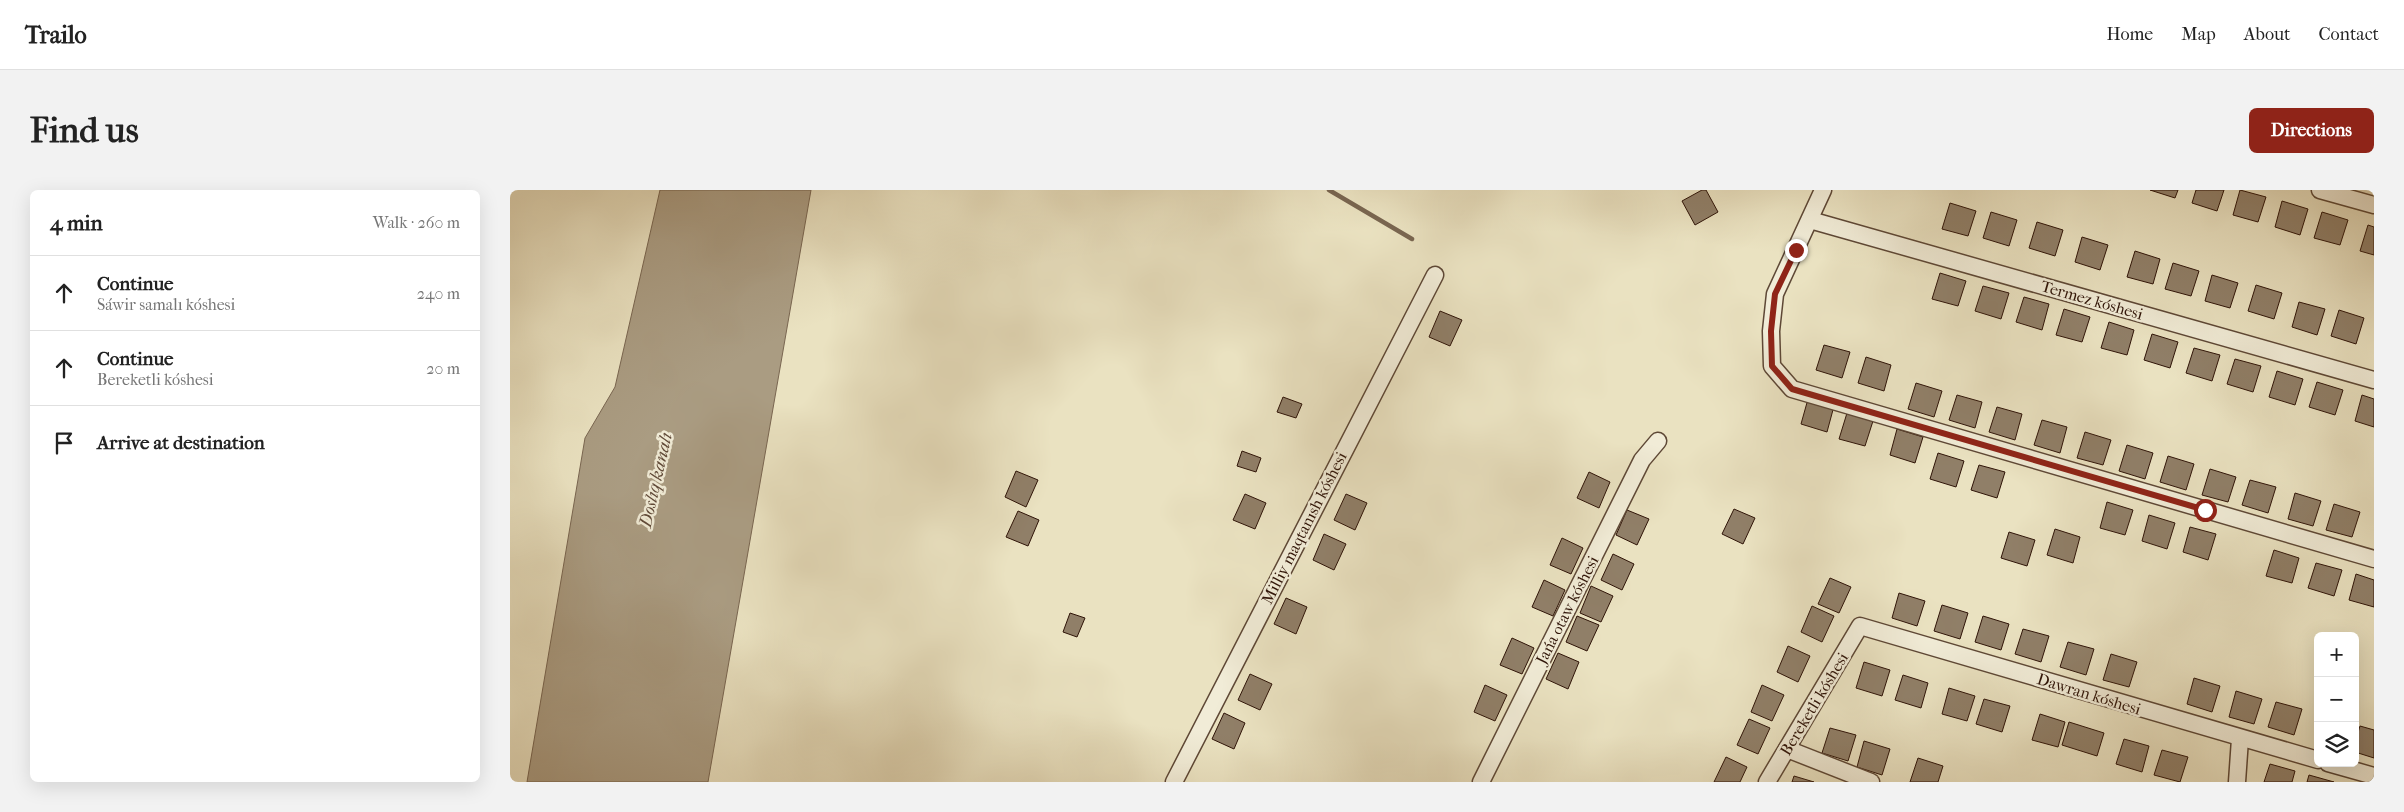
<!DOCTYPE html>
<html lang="en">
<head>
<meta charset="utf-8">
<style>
	body { margin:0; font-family:"IM FELL French Canon",serif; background:#f2f2f2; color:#222 }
	.controls { position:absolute; right:15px; bottom:15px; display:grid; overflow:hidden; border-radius:8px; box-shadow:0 5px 20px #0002 }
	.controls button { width:45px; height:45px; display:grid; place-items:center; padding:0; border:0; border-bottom:1px solid #e0e0e0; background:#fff; color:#222; font:25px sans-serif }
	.stop { position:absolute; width:15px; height:15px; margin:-11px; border:4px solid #8f2418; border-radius:50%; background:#fff }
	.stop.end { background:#8f2418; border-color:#fff; box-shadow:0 1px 5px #0008 }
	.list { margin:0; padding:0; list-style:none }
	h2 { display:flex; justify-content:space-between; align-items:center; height:65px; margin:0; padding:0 20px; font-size:21px }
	h2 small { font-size:16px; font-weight:400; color:#767676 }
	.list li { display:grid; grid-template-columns:32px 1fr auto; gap:15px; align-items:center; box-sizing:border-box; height:75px; padding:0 20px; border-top:1px solid #e0e0e0 }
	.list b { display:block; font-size:19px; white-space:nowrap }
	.list p { margin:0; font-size:16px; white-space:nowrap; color:#767676 }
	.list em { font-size:16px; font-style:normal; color:#767676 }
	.icon { flex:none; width:28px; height:28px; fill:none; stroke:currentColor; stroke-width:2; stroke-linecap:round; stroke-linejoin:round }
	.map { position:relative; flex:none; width:1864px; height:592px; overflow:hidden; border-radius:8px }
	header { display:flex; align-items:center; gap:30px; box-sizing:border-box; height:70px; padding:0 25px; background:#fff; border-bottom:1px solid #e0e0e0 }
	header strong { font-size:24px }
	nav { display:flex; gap:28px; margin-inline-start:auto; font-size:18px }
	.intro { display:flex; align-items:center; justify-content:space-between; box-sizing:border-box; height:120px; padding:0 30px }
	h1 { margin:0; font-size:35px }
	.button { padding:12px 22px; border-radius:8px; background:#8f2418; color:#fff; font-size:18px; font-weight:700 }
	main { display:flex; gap:30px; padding:0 30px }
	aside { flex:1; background:#fff; border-radius:8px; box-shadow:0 5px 20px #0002 }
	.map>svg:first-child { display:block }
</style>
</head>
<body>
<header>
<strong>Trailo</strong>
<nav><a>Home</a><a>Map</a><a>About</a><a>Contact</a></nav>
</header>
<div class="intro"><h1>Find us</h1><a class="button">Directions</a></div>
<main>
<aside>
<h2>4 min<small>Walk · 260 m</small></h2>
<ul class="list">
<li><svg class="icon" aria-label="ahead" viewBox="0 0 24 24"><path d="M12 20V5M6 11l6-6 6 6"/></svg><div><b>Continue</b><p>Sáwir samalı kóshesi</p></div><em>240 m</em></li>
<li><svg class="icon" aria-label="ahead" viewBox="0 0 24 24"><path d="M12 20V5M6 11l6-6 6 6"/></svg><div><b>Continue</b><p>Bereketli kóshesi</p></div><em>20 m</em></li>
<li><svg class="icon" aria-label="arrive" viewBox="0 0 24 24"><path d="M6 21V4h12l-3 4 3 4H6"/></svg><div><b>Arrive at destination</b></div></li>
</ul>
</aside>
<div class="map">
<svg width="1864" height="592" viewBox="0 0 1864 592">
	<rect width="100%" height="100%" fill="#eae2c1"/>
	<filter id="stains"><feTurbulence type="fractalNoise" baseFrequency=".004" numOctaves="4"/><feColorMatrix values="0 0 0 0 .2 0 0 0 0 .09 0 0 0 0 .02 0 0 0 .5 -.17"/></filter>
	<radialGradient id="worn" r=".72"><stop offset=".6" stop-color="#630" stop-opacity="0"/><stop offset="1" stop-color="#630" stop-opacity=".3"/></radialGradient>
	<polygon fill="#aa9c82" stroke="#796651" points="150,0 301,0 198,592 17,592 75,248 105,197"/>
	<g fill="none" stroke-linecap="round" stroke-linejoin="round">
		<polyline stroke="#796651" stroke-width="4.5" points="819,0 902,49"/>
	</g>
	<g fill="#907f68" stroke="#2f1408">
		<polygon points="1192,0 1196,0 1208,22 1185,35 1172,11"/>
		<polygon points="1640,0 1668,0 1665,8"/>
		<polygon points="1686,0 1714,0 1707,21 1682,13"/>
		<polygon points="1730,0 1756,7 1748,32 1723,25"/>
		<polygon points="1772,11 1798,19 1790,45 1765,37"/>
		<polygon points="1440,13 1466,21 1458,46 1432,39"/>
		<polygon points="1481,22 1507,30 1499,56 1473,48"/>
		<polygon points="1812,22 1838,30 1830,55 1804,48"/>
		<polygon points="1527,32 1553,40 1545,66 1519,58"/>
		<polygon points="1858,35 1864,37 1864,65 1850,61"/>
		<polygon points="1572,47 1598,55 1590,80 1565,72"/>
		<polygon points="1625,61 1650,69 1643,94 1617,87"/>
		<polygon points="1663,73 1689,81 1681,106 1655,99"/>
		<polygon points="1430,83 1456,91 1448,116 1422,109"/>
		<polygon points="1702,85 1728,93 1720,118 1695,111"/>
		<polygon points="1746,95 1772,103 1764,129 1738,121"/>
		<polygon points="1473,96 1499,103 1491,129 1465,121"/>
		<polygon points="1514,107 1539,114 1532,140 1506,132"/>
		<polygon points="1789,112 1815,119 1807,145 1782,137"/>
		<polygon points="1554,119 1580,127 1572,152 1546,145"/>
		<polygon points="1829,120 1854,128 1846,154 1821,146"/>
		<polygon points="930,121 952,130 940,156 919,147"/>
		<polygon points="1599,132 1624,140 1617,165 1591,158"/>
		<polygon points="1642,144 1668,152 1660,178 1634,170"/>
		<polygon points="1314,155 1340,162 1332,188 1306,180"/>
		<polygon points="1684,158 1710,165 1702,191 1676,183"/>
		<polygon points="1356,167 1381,175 1374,201 1348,193"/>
		<polygon points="1725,169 1751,176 1743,202 1717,194"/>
		<polygon points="1767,181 1793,189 1785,215 1759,207"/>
		<polygon points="1807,192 1833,200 1825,225 1799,217"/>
		<polygon points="1406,193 1432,201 1424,227 1398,219"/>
		<polygon points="1447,205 1472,212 1465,238 1439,230"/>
		<polygon points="1852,205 1864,209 1864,237 1845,231"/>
		<polygon points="773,207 792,214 786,228 767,222"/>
		<polygon points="1298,209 1324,216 1317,242 1291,234"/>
		<polygon points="1487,217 1512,224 1505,250 1479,242"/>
		<polygon points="1337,223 1363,231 1355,256 1329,249"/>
		<polygon points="1532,230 1557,237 1550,263 1524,255"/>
		<polygon points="1387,239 1413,247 1405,273 1380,265"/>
		<polygon points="1575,242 1601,250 1593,275 1567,268"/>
		<polygon points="1617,255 1643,263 1635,289 1609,281"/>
		<polygon points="732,261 751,268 746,282 727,276"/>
		<polygon points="1428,263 1454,271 1446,297 1420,289"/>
		<polygon points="1658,266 1684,274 1676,300 1650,292"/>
		<polygon points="1469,275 1495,282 1487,308 1461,300"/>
		<polygon points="1700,279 1726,287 1718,312 1692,305"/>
		<polygon points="506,281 528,290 516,317 495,307"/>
		<polygon points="1079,282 1100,292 1089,318 1067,308"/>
		<polygon points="1740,290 1766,297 1758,323 1732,315"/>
		<polygon points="1785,303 1811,311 1803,336 1778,329"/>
		<polygon points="735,304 756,313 745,339 723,330"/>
		<polygon points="836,304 857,313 845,340 824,330"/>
		<polygon points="1597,312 1623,320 1615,345 1590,338"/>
		<polygon points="1824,314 1850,322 1842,347 1816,340"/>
		<polygon points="1224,319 1245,328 1233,354 1212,344"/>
		<polygon points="1117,320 1139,329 1127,355 1106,345"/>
		<polygon points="508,321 529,330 518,356 496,347"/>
		<polygon points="1639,325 1665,333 1657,359 1632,351"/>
		<polygon points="1680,337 1706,344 1698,370 1673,362"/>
		<polygon points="1545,339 1570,347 1563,373 1537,365"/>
		<polygon points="1499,342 1525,350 1517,376 1491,368"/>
		<polygon points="814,344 836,354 824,380 803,370"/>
		<polygon points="1052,348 1073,358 1061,384 1040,375"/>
		<polygon points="1764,360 1789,368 1782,393 1756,386"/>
		<polygon points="1103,364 1124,374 1112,400 1091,390"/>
		<polygon points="1806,373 1832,380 1824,406 1798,398"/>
		<polygon points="1846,384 1864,390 1864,417 1839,410"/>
		<polygon points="1320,388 1341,397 1329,423 1308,414"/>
		<polygon points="1034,390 1055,400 1043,426 1022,417"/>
		<polygon points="1081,396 1103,406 1091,432 1070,423"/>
		<polygon points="1389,403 1415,411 1407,436 1382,428"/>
		<polygon points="776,408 797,417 786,444 764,434"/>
		<polygon points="1432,415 1458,423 1450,449 1424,441"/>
		<polygon points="1302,416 1324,426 1312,452 1291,442"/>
		<polygon points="560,423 575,428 567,447 553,442"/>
		<polygon points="1067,426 1089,435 1077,461 1056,452"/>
		<polygon points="1473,426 1499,434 1491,460 1465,452"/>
		<polygon points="1513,439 1539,446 1531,472 1505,464"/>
		<polygon points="1002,448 1024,458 1012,484 990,475"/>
		<polygon points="1558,452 1584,459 1576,485 1550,477"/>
		<polygon points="1278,456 1300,466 1288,492 1267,482"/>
		<polygon points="1048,463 1069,472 1058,499 1036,489"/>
		<polygon points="1601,464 1627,472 1619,497 1593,490"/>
		<polygon points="1354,472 1380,480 1372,506 1346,498"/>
		<polygon points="740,484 762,494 750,520 728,510"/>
		<polygon points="1393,485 1418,493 1411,518 1385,510"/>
		<polygon points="1684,488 1710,496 1702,522 1677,514"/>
		<polygon points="975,495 997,505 985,531 964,522"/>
		<polygon points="1252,495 1274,505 1262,531 1241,522"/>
		<polygon points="1439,498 1465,506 1457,531 1432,524"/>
		<polygon points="1726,501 1752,509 1744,534 1719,527"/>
		<polygon points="1474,509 1500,516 1492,542 1466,534"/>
		<polygon points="1766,512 1792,519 1784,545 1758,537"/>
		<polygon points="714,523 735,533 724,559 702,549"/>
		<polygon points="1530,524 1555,532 1548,557 1522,550"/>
		<polygon points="1239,529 1260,538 1248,564 1227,555"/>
		<polygon points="1559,532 1594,543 1587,566 1552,555"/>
		<polygon points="1850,536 1864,540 1864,568 1845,562 1845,552"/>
		<polygon points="1320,538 1346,545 1338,571 1312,563"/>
		<polygon points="1614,549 1639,556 1632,582 1606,574"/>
		<polygon points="1354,551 1380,559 1372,585 1347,577"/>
		<polygon points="1652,560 1678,567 1670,592 1644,585"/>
		<polygon points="1216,567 1237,577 1230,592 1204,592"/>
		<polygon points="1408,568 1433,576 1428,592 1400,592"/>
		<polygon points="1760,574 1785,581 1782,592 1754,592"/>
		<polygon points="1799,585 1824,592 1797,592"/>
		<polygon points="1284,586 1304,592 1282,592"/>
	</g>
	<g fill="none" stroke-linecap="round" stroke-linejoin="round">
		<defs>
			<g id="street">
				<polyline points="1313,0 1265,104 1261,141 1262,176 1282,199 1864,369"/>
				<polyline points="1810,0 1864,15"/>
				<polyline points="1300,30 1864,190"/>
				<polyline points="1277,559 1361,592"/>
				<polyline points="1818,573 1864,586"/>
				<polyline points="664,592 925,85"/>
				<polyline points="971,592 1132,270 1148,251"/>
				<polyline points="1257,592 1350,436 1808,570"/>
				<polyline points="1727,592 1730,549"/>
			</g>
		</defs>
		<use href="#street" stroke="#5e4836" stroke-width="19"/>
		<use href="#street" stroke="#f1ecd7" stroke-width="16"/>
	</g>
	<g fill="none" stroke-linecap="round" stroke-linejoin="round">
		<polyline stroke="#8f2418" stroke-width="6" points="1286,60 1265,104 1261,141 1262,176 1282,199 1695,320"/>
	</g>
	<g text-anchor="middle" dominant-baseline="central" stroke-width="5" stroke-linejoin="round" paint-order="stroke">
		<g font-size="16" fill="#2f1408" stroke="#f1ecd7">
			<text transform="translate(1582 110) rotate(16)">Termez kóshesi</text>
			<text transform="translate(794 338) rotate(-63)">Milliy maqtanısh kóshesi</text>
			<text transform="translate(1057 420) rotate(-63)">Jańa otaw kóshesi</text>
			<text transform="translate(1579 504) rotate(17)">Dawran kóshesi</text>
			<text transform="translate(1304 514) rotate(-59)">Bereketli kóshesi</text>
		</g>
		<g font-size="18" font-style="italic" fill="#604a39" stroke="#f1ecd7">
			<text transform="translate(146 290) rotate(-77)">Doslıq kanalı</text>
		</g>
	</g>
	<rect width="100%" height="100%" filter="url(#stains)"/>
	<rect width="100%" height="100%" fill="url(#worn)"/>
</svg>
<div class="controls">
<button>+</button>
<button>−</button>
<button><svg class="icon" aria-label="layers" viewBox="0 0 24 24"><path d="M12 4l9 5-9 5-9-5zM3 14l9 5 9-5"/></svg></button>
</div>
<div class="stop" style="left:1695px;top:320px"></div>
<div class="stop end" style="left:1286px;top:60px"></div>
</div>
</main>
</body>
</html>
